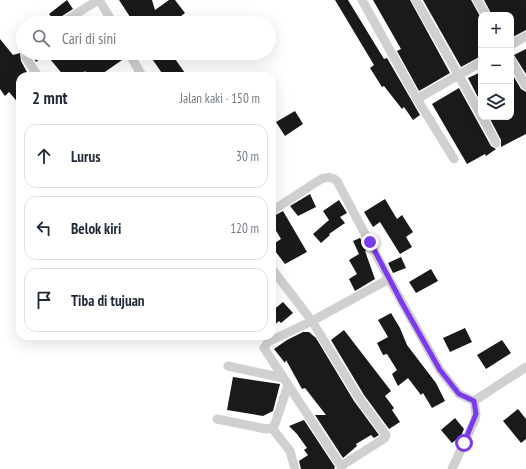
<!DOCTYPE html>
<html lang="id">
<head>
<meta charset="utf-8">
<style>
	body { margin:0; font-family:"PT Sans Narrow",sans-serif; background:#f2f2f3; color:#1f2937 }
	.controls { position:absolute; right:12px; top:12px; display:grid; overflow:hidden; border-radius:8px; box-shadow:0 4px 16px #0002 }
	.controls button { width:36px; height:36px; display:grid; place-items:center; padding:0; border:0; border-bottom:1px solid #e0e1e3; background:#fff; color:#1f2937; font:20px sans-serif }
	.stop { position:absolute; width:12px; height:12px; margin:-9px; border:3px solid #7c3aed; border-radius:50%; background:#fff }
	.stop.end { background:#7c3aed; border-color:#fff; box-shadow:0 1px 4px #0008 }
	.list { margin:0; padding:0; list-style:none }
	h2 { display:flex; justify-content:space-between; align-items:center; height:52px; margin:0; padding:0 16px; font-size:17px }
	h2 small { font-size:13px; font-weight:400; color:#747a83 }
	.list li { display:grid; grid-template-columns:26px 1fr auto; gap:12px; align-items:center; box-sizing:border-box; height:64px; margin:0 8px 8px; padding:0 8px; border:1px solid #e0e1e3; border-radius:12px }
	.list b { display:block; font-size:15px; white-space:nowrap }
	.list em { font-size:13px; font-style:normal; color:#747a83 }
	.icon { flex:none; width:22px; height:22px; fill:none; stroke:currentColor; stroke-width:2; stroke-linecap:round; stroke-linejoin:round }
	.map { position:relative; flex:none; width:526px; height:469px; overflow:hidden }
	.search { position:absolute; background:#fff; box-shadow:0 4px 16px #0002; left:16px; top:16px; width:260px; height:44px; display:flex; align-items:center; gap:10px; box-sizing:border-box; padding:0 14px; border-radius:22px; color:#747a83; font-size:15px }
	.panel { position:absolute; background:#fff; box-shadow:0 4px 16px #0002; left:16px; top:72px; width:260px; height:268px; border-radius:12px }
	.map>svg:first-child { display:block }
</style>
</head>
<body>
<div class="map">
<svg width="526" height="469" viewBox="0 0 526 469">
	<rect width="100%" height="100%" fill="#fff"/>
	<g fill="#1a1a1a">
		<polygon points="67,0 73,9 59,18 56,22 49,14"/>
		<polygon points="119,0 152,0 155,10 169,0 175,0 185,13 172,23 134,23"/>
		<polygon points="335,0 348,0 384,59 387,58 420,115 413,120 404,107 402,109 384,86 382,87 370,68 374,65"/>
		<polygon points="373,0 410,0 450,73 419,91 397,51 401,49"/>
		<polygon points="423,0 471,0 481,18 481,56 461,67"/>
		<polygon points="484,0 526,0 526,30 511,38 511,15 492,15"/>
		<polygon points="0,39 13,55 20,53 21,61 29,76 20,76 20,105 9,92 5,96 0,89"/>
		<polygon points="526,49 526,74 514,55"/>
		<polygon points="32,53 121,53 125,58 99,76 88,76 85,71 79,76 64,76 46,54 36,62"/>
		<polygon points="148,53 171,53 187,76 164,76"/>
		<polygon points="481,72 481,103 468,78"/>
		<polygon points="511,72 521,89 526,92 526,134 501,147 501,140 489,117 511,117"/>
		<polygon points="459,88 491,146 496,149 486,156 485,154 467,164 432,104"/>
		<polygon points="295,111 303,124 285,136 276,122"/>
		<polygon points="310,194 316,207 298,216 290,206"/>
		<polygon points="385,199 397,219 402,215 413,232 406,237 412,247 400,254 380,222 373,227 364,212"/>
		<polygon points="339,200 347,213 340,217 345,223 329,234 330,235 321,243 313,234 329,220 323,211"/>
		<polygon points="283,211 307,252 285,264 272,247 272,245 281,239 272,224 272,217"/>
		<polygon points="360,238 367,250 365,251 375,279 355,291 349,279 357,274 349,260 359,254 353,241"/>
		<polygon points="401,257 406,268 393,273 388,263"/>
		<polygon points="431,269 438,281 416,293 409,282"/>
		<polygon points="283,302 293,313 281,323 279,321 272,327 272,311"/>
		<polygon points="391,313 400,328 407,345 436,383 445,401 432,408 423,393 421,395 408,378 398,386 392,374 397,370 387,354 383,355 377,343 388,337 378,320"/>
		<polygon points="465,328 472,342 450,352 443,338"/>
		<polygon points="344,330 391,391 385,396 394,408 392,410 400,422 389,429 364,395 331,340"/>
		<polygon points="303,332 309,332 316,338 354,401 379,435 374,438 371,435 356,444 357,446 343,458 315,415 326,415 305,388 302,389 286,360 285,363 274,349 287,340"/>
		<polygon points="502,340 511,353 486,369 477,355"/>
		<polygon points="233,377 280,384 273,411 263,416 227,410"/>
		<polygon points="518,409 526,419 526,439 521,443 503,421"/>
		<polygon points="455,418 464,429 461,436 452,443 441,430"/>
		<polygon points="304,420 335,467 334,469 301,469 299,461 308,455 304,450 307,448 297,434 289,426"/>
	</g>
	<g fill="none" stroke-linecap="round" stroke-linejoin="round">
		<g stroke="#d0d0d0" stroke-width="9">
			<polyline points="99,0 113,23"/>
			<polyline points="362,0 417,99 454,159"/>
			<polyline points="416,0 481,115"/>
			<polyline points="477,0 486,15"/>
			<polyline points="62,23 98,0"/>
			<polyline points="511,45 526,36"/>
			<polyline points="26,53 26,58 38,76"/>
			<polyline points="129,53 142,76"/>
			<polyline points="511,60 526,86"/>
			<polyline points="417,99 481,62"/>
			<polyline points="482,117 496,143"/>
			<path d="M 272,211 L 321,179 C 328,177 331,176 337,181 L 389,279"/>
			<polyline points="272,269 312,321 389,279 440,370 459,394 474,401"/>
			<polygon points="312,321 359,398 386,435 385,438 341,466 264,348 268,342"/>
			<polyline points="228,366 283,378"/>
			<polyline points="217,419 266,429 272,428 275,424 288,385"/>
			<polyline points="272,428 290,451 295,469"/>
			<polyline points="452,469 475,420 476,414 474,401 526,367"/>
		</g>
	</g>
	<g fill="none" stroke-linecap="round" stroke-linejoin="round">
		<polyline stroke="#7c3aed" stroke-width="5" points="370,242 402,303 440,370 459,394 474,401 476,414 464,443"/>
	</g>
</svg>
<div class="controls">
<button>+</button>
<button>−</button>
<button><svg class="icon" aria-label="layers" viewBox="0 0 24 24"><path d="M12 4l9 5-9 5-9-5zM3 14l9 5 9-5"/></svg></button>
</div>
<div class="stop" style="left:464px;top:443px"></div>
<div class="stop end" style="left:370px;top:242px"></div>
<div class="search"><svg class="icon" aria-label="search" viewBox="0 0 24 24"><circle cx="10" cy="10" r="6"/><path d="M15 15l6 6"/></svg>Cari di sini</div>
<section class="panel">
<h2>2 mnt<small>Jalan kaki · 150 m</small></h2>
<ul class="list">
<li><svg class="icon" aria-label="ahead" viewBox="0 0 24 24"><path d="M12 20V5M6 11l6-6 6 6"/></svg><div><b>Lurus</b></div><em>30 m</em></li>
<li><svg class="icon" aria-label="left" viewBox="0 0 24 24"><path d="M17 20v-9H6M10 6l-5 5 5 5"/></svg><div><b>Belok kiri</b></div><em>120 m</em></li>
<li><svg class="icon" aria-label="arrive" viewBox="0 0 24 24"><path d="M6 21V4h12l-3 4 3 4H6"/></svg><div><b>Tiba di tujuan</b></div></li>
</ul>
</section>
</div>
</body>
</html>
